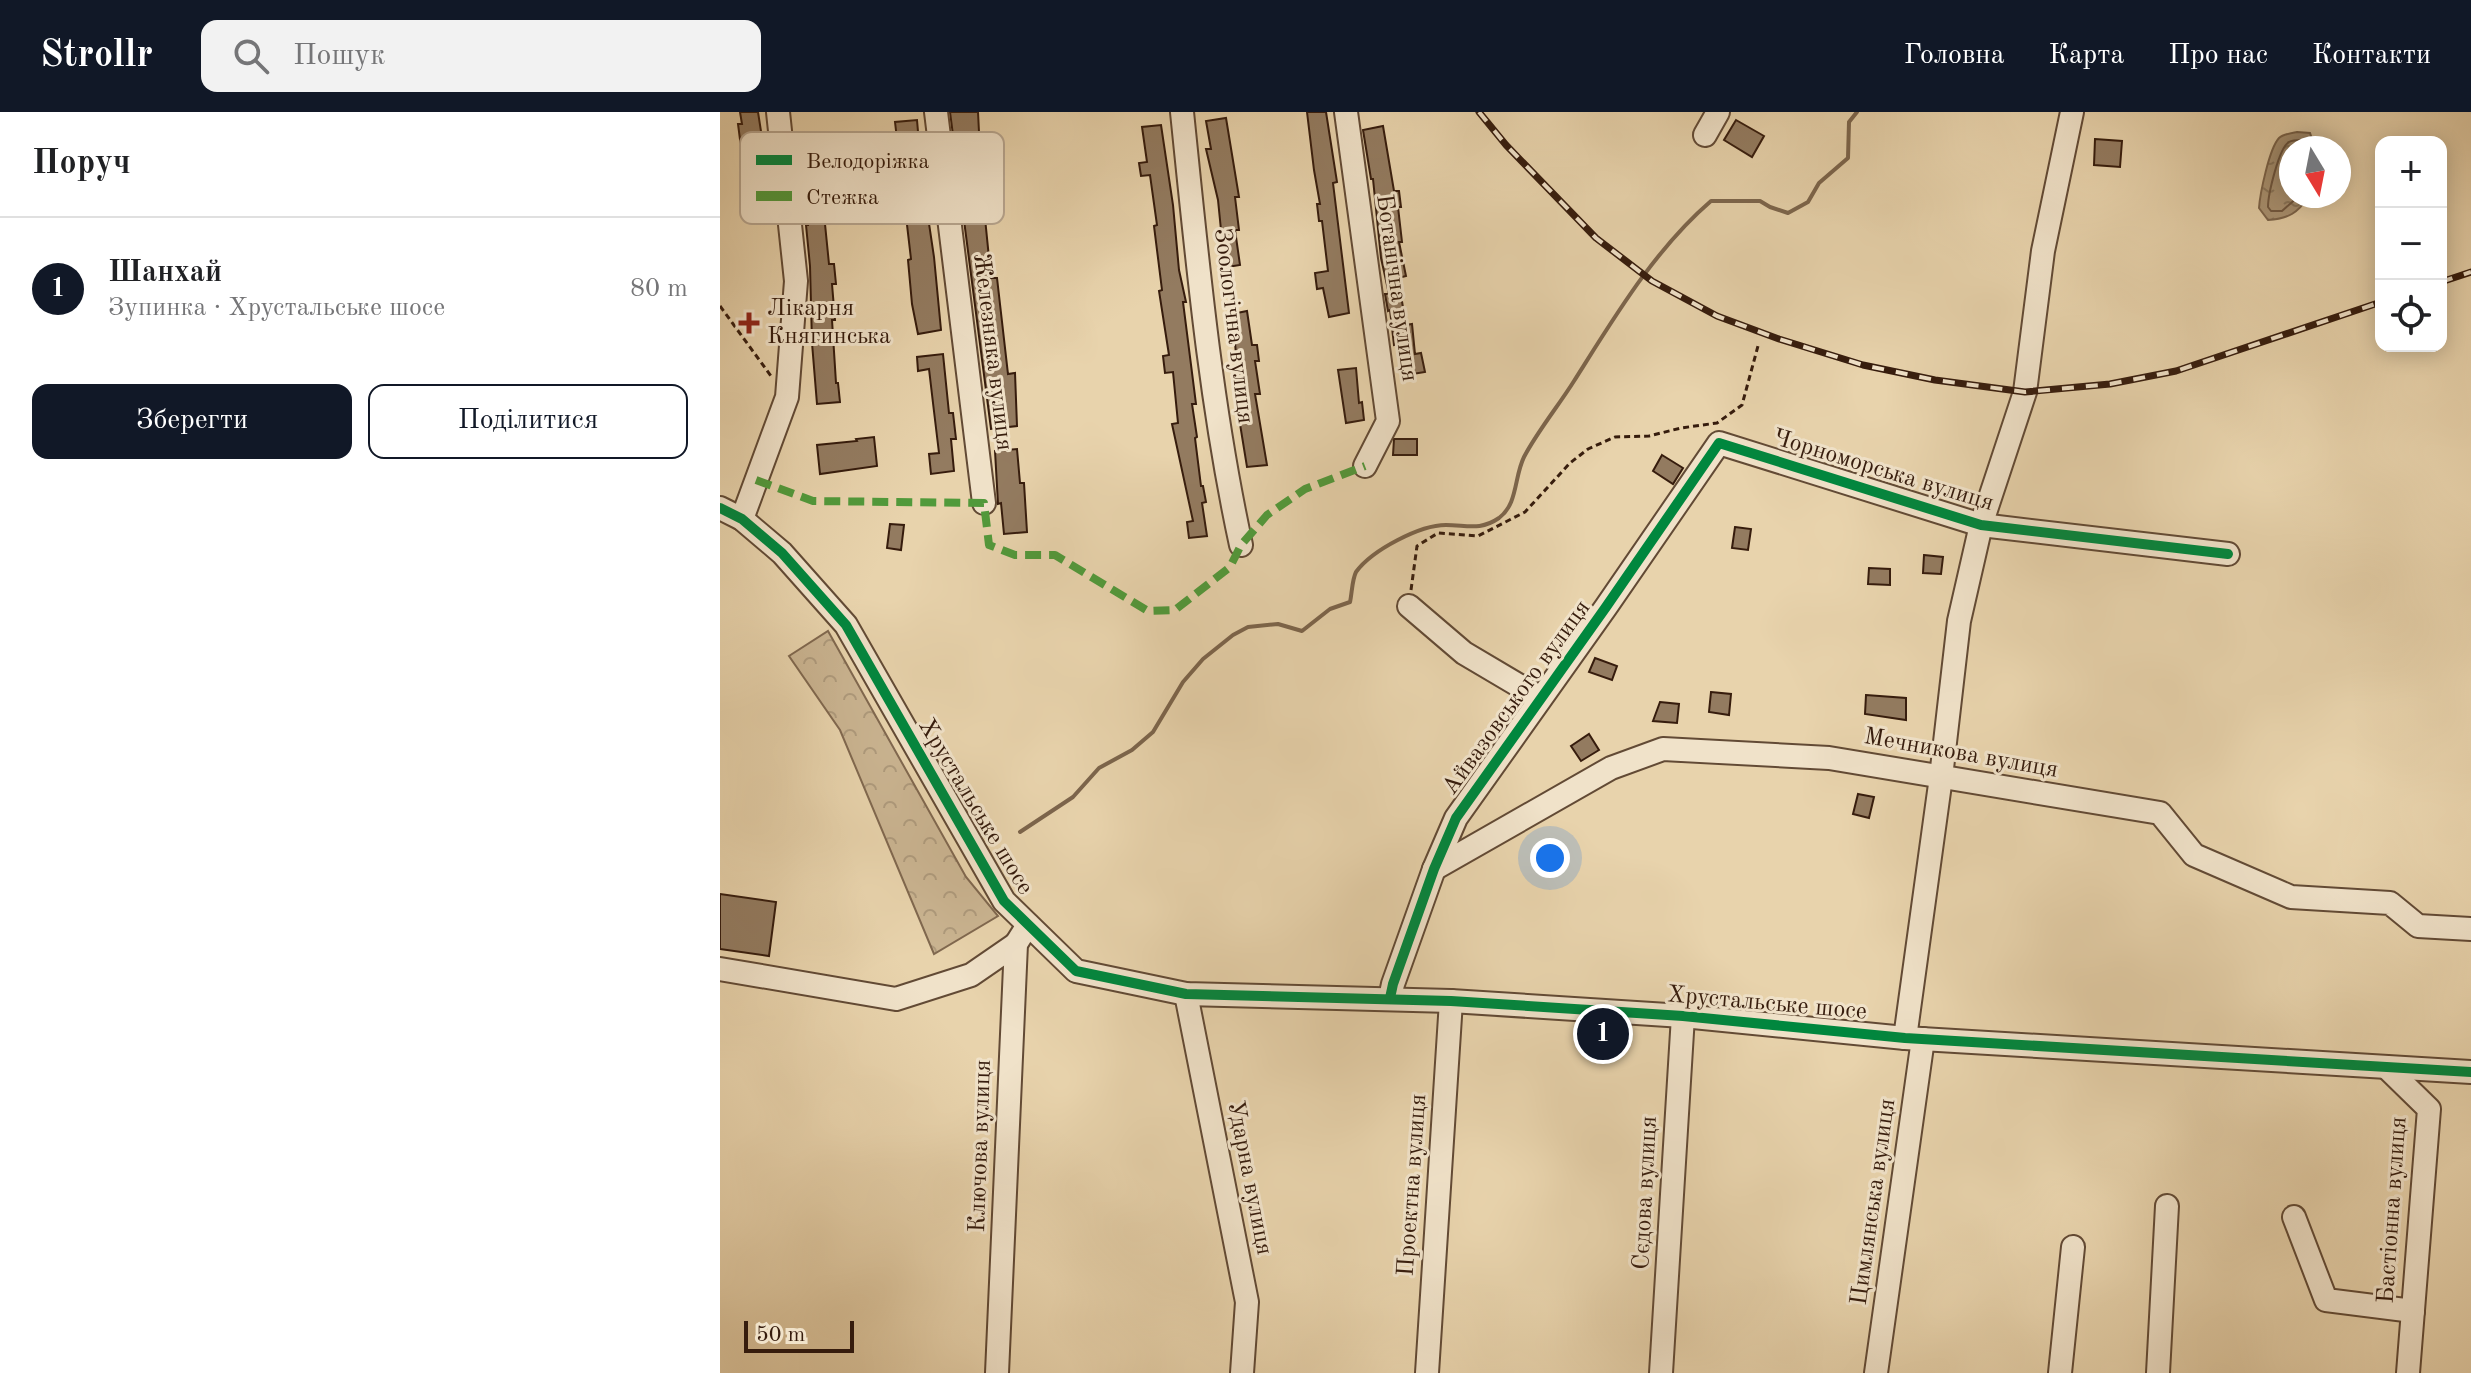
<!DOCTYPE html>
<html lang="uk">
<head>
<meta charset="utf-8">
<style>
	body { margin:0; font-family:"Old Standard TT",serif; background:#f2f2f2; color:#202124 }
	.controls { position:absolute; right:24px; top:24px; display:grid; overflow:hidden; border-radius:16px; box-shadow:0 4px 20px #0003 }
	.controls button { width:72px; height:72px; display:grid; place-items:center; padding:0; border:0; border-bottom:2px solid #e0e0e0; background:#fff; color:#202124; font:40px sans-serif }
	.compass { position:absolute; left:1559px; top:24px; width:72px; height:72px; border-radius:50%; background:#fff; box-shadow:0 4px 20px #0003; rotate:170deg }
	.scale { position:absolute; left:24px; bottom:20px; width:110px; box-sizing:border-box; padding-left:8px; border:4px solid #361c0d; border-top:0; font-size:22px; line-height:28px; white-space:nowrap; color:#361c0d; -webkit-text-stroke:6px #f0e2c9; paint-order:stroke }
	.you { position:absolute; left:830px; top:746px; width:28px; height:28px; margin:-20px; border:6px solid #fff; border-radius:50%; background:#1a73e8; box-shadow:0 0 0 12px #1a73e833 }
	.badge { display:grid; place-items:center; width:52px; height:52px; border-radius:50%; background:#111827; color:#fff; font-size:26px; font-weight:700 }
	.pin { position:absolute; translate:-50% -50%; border:4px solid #fff; box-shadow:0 2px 8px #0006 }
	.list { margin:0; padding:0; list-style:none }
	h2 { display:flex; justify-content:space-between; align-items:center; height:104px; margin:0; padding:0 32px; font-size:34px }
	h2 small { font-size:26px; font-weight:400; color:#757577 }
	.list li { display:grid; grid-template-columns:52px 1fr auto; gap:24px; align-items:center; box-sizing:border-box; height:144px; padding:0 32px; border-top:2px solid #e0e0e0 }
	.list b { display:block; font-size:30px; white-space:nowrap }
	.list p { margin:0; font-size:26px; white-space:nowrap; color:#757577 }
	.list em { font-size:26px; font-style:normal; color:#757577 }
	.actions { display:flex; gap:16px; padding:24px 32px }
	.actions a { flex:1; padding:18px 0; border:2px solid #111827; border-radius:16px; text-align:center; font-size:28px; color:#111827 }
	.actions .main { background:#111827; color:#fff }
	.icon { flex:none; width:44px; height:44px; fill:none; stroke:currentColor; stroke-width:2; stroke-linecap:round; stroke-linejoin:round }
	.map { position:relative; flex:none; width:1751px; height:1261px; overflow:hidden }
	header { display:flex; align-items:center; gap:48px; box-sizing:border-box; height:112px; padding:0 40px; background:#111827; color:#fff }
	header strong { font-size:38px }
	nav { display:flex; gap:44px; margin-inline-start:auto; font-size:28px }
	.search { width:560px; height:72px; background:#f2f2f2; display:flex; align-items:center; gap:20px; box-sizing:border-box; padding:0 28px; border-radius:16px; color:#757577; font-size:30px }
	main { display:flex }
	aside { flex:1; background:#fff }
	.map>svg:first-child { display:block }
</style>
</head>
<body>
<header>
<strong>Strollr</strong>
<div class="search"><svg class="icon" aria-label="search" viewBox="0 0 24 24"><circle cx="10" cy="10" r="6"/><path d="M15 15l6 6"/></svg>Пошук</div>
<nav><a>Головна</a><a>Карта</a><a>Про нас</a><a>Контакти</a></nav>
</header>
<main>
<aside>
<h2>Поруч<small></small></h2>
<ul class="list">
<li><span class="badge">1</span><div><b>Шанхай</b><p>Зупинка · Хрустальське шосе</p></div><em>80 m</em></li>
</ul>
<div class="actions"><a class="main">Зберегти</a><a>Поділитися</a></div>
</aside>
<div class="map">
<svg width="1751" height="1261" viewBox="0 0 1751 1261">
	<defs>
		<pattern id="forest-crowns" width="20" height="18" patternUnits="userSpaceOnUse" patternTransform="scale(2)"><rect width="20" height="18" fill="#cab491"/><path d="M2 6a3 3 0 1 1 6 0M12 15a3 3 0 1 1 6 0" fill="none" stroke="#ae9a7c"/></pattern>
		<pattern id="water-ripples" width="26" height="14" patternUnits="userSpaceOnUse" patternTransform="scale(2)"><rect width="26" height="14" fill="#ab9576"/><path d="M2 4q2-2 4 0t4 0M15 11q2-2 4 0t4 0" fill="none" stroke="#8c795f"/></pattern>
	</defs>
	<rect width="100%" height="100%" fill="#e8d3ac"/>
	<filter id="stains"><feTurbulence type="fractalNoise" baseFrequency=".0025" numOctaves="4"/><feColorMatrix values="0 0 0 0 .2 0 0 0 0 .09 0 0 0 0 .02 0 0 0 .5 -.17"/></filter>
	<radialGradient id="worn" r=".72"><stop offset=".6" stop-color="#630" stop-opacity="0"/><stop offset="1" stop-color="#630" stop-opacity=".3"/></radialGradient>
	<polygon fill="url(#forest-crowns)" stroke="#80684f" stroke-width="2" points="108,519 246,765 278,804 214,842 120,618 69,544"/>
	<path fill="url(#water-ripples)" stroke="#7c654c" stroke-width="2" d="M 1577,20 L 1590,21 L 1595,36 L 1571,36 L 1571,84 L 1589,84 C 1578,101 1568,107 1548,108 L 1539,96 C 1540,82 1549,37 1559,26 C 1563,22 1572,21 1577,20 Z"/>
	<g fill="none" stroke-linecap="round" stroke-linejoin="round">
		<path stroke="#705842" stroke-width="2" d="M 1579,84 L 1562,99 L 1551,99 L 1548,95 C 1548,83 1559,35 1569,30 C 1572,28 1579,28 1583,28 L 1587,36"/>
		<path stroke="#7c654c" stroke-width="4" d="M 300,720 L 353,685 L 379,656 L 412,638 L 433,620 L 463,570 L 483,547 L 513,523 L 528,515 L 558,512 L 582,519 L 610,497 L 630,490 C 632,481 632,468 636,460 C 652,438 700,413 726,413 C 747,413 760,419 779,406 C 798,392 794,365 804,345 C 817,320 839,293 854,269 C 894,206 934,138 991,89 L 1040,89 L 1050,95 L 1068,101 L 1088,90 L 1099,71 L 1128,46 L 1129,10 L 1137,0"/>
	</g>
	<g fill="#937b60" stroke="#361c0d" stroke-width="2">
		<polygon points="20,0 38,0 43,32 21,35 18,12 22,12"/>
		<polygon points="230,0 258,0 261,60 265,60 268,85 263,86 271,166 277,166 288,262 295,261 297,314 271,317"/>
		<polygon points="587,0 606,0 617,70 613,71 629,201 609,205 603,176 597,177 595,161 608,159 602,109 599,109 597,92 600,92 594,58"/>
		<polygon points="506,6 519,85 515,85 519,118 515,118 520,153 501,156 499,139 503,138 498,88 486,37 491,37 486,9"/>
		<polygon points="197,8 200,43 202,42 204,57 201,58 214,145 221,218 198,222 192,192 188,148 191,147 175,10"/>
		<polygon points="1016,8 1044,24 1032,45 1004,28"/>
		<polygon points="441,13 453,93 459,158 466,190 463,190 476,292 472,292 477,325 475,326 481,374 483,374 486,390 482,391 487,424 469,426 467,410 473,409 452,312 458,311 453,260 445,261 443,244 449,243 439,179 442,178 434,114 437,113 430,63 421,64 419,51 427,50 422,15"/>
		<polygon points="663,14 674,79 679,79 681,95 678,95 682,130 679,130 686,164 678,166 686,213 692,212 695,242 701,241 705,260 686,263 680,232 674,233 670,198 668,199 665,182 669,182 661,146 653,67 651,67 643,18"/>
		<polygon points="1375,27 1402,29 1400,55 1374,53"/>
		<polygon points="105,73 107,92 103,92 109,152 114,152 116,172 112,172 115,208 112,208 116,271 118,271 120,290 97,292 92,231 90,154 86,113 88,113 84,75"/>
		<polygon points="527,199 532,233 537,233 539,249 535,249 540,282 535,282 547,353 527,355 513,269 518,268 514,218 510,219 507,203"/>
		<polygon points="223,242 229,301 233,301 236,327 231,327 234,359 211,362 209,342 219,341 213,291 209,257 198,259 197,245"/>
		<polygon points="636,256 639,291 642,290 644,308 626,311 618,258"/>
		<polygon points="154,325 157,354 100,362 97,333 137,329 136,327"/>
		<polygon points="674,327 697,327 697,343 673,343"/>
		<polygon points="297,337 300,371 304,371 307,420 284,422 281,391 278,392 275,339"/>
		<polygon points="942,343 963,356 953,372 933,359"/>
		<polygon points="170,412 184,413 181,438 167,436"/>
		<polygon points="1015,415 1031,417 1028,438 1012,436"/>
		<polygon points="1204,443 1223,445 1221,462 1203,461"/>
		<polygon points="1149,456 1170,457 1170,473 1148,472"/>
		<polygon points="875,546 897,554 892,568 869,560"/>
		<polygon points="991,580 1011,582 1009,603 989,600"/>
		<polygon points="1146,583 1186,586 1186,608 1145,602"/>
		<polygon points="940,590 959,592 957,611 933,609"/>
		<polygon points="869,622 879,638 861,649 851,634"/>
		<polygon points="1138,682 1154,685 1149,706 1133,702"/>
		<polygon points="0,782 56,790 49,844 0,837"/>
	</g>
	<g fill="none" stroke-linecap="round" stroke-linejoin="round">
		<defs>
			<g id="minor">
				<polyline points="216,0 264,391"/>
				<path d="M 462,0 C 477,145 490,290 521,433"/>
				<polyline points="626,0 668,309 645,354"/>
				<polyline points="985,23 998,0"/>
				<polyline points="0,396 22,407 62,441 126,513 284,789 356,859 466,882 731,889 963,904 1185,926 1751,960"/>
				<polyline points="22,407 67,285 76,169 58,0"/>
				<polyline points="689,494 744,541 820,586"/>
				<polyline points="714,757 891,656 943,637 1109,646 1440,701 1474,743 1571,785 1670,791 1698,814 1751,817"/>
				<polyline points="0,857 176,887 251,863 296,832"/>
				<polyline points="466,882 527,1190 522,1261"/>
				<polyline points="670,886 673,872 714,757 736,706 886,495 999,331 1261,413 1508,442"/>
				<polyline points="1185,926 1221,665 1239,509 1261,413 1305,280 1323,139 1352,0"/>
				<polyline points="1666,955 1709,997 1688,1261"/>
				<polyline points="1574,1105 1606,1188 1693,1199"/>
				<polyline points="277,1261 296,832 308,813"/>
				<polyline points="707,1261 731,889"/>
				<polyline points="941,1261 963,904"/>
				<polyline points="1156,1261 1203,927"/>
				<polyline points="1340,1261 1353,1135"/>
				<polyline points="1438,1261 1447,1094"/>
			</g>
		</defs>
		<use href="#minor" stroke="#624a35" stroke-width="26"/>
		<g stroke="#361c0d" stroke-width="3" stroke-dasharray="6 4" stroke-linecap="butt">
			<polyline points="0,194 51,264"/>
			<polyline points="691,478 697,434 718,421 758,424 805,400 850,351 868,337 895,325 929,324 961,316 997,311 1022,293 1038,234"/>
		</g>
		<use href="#minor" stroke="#f0e2c9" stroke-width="22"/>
		<defs>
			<g id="rail">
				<polyline points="759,0 786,33 876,126 932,169 997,204 1059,227 1143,253 1215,268 1305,280 1390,272 1456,259 1661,190"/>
				<polyline points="1721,170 1751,160"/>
			</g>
		</defs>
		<use href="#rail" stroke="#361c0d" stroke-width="7"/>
		<use href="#rail" stroke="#f0e2c9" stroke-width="4" stroke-dasharray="12" stroke-linecap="butt"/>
		<polyline stroke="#519a3b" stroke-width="8" stroke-dasharray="16 8" stroke-linecap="butt" points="36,368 93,389 264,391 269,433 295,443 335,443 428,499 455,498 510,455 521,433 547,403 585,377 645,354"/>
		<defs>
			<g id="cycleway">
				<polyline points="0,396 22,407 62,441 126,513 284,789 356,859 466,882 731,889 963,904 1185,926 1751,960"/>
				<polyline points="670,886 673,872 714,757 736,706 886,495 999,331 1261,413 1508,442"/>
			</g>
		</defs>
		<use href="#cycleway" stroke="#f0e2c9" stroke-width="15"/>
		<use href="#cycleway" stroke="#00873e" stroke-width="10"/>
	</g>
	<path fill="#8f2418" stroke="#f0e2c9" stroke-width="3" d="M25 199h8v8h8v8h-8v8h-8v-8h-8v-8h8z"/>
	<g text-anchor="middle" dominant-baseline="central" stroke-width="6" stroke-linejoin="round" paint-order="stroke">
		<g font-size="24" fill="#361c0d" stroke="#f0e2c9">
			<text transform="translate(676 176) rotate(82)">Ботанічна вулиця</text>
			<text transform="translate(513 214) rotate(83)">Зоологічна вулиця</text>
			<text transform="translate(272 240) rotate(83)">Железняка вулиця</text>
			<text transform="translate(1163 359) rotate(17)">Чорноморська вулиця</text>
			<text transform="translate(797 586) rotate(-54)">Айвазовського вулиця</text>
			<text transform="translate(1241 642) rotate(10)">Мечникова вулиця</text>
			<text transform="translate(255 695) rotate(59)">Хрустальське шосе</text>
			<text transform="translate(1047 892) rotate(5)">Хрустальське шосе</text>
			<text transform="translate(261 1034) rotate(-88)">Ключова вулиця</text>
			<text transform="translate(529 1066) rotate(79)">Ударна вулиця</text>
			<text transform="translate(693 1073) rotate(-86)">Проектна вулиця</text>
			<text transform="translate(926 1081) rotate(-87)">Сєдова вулиця</text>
			<text transform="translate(1154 1090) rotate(-82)">Цимлянська вулиця</text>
			<text transform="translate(1673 1098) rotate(-86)">Бастіонна вулиця</text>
		</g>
		<g font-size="24" fill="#361c0d" stroke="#f0e2c9" text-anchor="start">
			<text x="47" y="197">Лікарня<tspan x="47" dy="28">Княгинська</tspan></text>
		</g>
	</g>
	<rect x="20" y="20" width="264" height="92" rx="12" fill="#f0e2c9" stroke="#b8a791" stroke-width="2"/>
	<rect x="36" y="43" width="36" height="10" fill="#00873e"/>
	<rect x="36" y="79" width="36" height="10" fill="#519a3b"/>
	<g font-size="22" fill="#361c0d">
		<text x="86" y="56">Велодоріжка</text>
		<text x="86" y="92">Стежка</text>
	</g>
	<rect width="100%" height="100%" filter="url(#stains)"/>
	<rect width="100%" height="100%" fill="url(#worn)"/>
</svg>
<div class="controls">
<button>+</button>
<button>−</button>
<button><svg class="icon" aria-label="locate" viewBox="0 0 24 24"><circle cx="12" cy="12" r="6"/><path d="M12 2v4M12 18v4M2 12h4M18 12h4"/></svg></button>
</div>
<svg class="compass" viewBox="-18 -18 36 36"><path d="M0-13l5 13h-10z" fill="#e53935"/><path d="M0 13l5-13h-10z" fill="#757577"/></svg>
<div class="scale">50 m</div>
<div class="you"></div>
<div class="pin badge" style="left:883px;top:922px">1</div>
</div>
</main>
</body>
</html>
